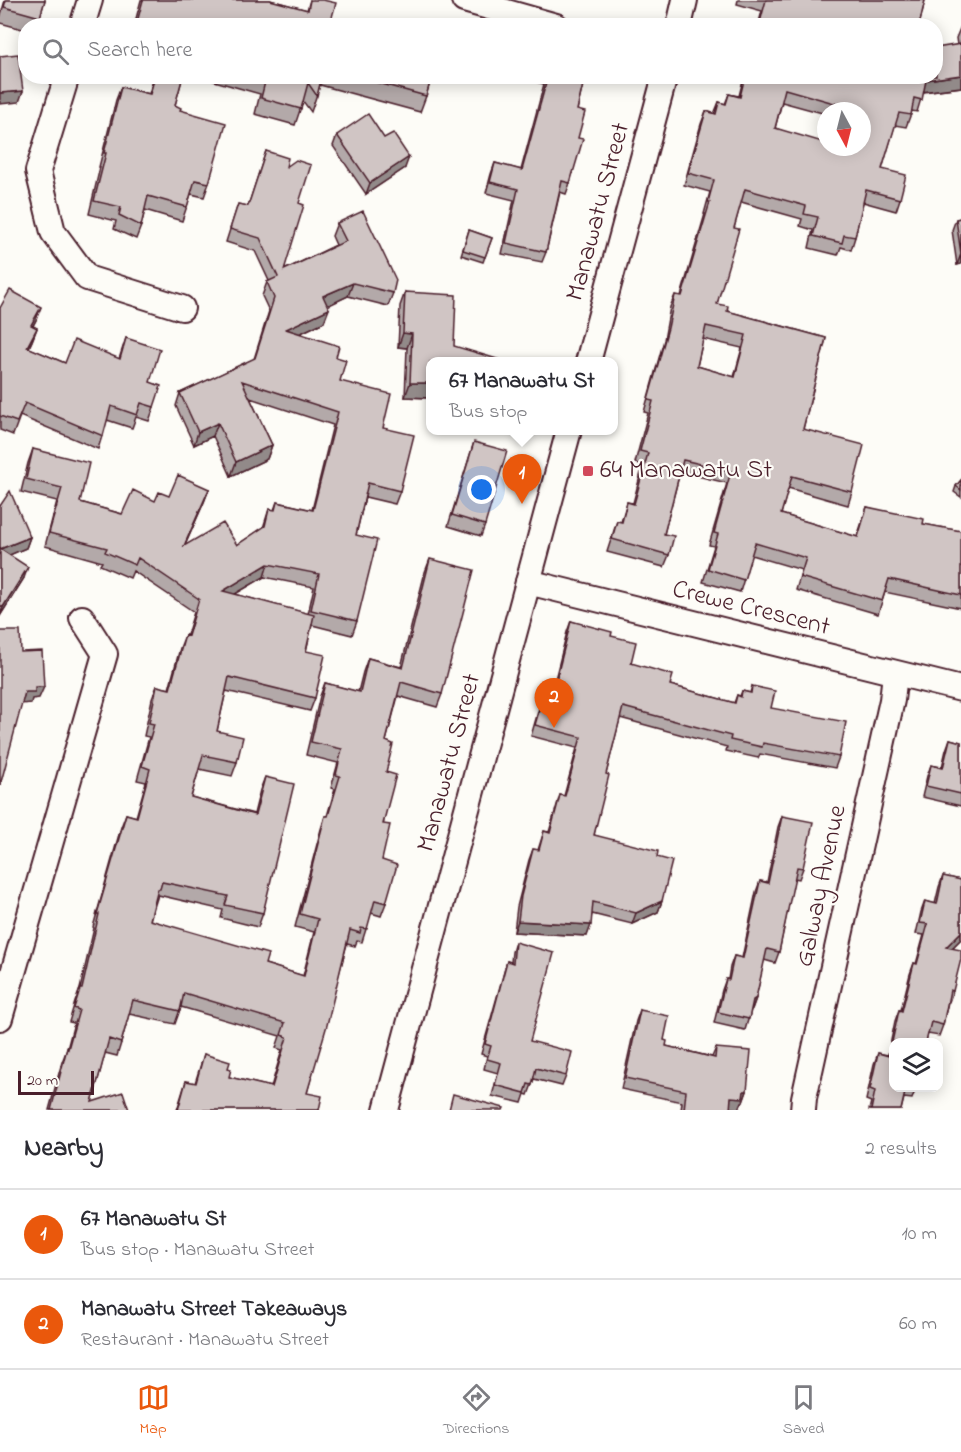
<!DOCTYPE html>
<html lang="en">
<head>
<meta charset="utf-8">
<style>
	body { margin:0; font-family:"Indie Flower",sans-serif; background:#f7f7f7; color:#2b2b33 }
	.controls { position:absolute; right:18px; bottom:18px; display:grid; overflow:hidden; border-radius:12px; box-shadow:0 3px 15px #0003 }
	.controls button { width:54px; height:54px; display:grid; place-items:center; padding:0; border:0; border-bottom:2px solid #e1e1e2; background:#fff; color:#2b2b33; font:30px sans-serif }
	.compass { position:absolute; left:817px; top:102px; width:54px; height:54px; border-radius:50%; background:#fff; box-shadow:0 3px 15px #0003; rotate:173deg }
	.scale { position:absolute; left:18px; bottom:15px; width:76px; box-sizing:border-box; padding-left:6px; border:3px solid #4a1f2b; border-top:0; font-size:16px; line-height:21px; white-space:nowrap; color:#4a1f2b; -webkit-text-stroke:4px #fdfcf7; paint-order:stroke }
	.you { position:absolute; left:482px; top:490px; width:21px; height:21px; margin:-15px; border:4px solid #fff; border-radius:50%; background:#1a73e8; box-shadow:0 0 0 9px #1a73e833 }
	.badge { display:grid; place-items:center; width:39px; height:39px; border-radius:50%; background:#ea580c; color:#fff; font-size:20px; font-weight:700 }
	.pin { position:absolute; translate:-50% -50px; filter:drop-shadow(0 2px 3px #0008) }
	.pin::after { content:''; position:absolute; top:32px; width:21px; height:18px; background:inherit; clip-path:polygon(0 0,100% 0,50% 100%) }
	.popup { position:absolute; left:426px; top:357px; width:192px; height:78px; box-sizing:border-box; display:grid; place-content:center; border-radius:12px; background:#fff; filter:drop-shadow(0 2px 4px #0005); font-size:20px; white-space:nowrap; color:#7c7c81 }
	.popup b { font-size:22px; color:#2b2b33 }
	.popup::after { content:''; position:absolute; left:50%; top:100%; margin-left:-12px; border:12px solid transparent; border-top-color:#fff }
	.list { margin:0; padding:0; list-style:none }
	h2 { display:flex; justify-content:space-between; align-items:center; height:78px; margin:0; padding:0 24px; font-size:26px }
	h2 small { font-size:20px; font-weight:400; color:#7c7c81 }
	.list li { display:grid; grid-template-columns:39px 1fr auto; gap:18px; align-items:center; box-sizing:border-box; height:90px; padding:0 24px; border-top:2px solid #e1e1e2 }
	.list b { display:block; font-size:22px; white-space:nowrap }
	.list p { margin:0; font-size:20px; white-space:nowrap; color:#7c7c81 }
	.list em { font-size:20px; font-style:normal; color:#7c7c81 }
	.icon { flex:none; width:33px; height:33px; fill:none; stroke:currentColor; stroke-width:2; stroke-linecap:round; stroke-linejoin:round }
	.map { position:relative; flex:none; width:961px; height:1110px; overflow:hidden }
	.search { position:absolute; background:#fff; box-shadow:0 3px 15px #0003; left:18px; right:18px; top:18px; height:66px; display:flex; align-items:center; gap:15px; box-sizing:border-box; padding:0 21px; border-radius:24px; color:#7c7c81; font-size:22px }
	.sheet { height:258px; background:#fff }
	nav { display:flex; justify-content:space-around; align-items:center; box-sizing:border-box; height:84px; border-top:2px solid #e1e1e2; background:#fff; font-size:16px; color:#7c7c81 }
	nav a { display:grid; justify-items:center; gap:3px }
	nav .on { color:#ea580c }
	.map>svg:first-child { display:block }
</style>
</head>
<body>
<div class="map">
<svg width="961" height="1110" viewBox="0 0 961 1110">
	<rect width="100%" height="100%" fill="#fdfcf7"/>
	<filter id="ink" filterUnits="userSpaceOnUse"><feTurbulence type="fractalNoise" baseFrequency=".0167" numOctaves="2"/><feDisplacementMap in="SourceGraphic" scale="12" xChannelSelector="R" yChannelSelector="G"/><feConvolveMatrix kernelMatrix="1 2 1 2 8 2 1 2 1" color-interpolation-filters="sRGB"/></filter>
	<g filter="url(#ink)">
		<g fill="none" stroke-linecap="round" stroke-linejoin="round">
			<defs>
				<g id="minor">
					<polyline points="464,0 556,26"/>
					<polyline points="82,26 90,0"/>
					<polyline points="679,26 685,0"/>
					<polyline points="67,76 38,171 53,232 87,278 182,308"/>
					<polyline points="588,362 665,76"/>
					<polyline points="528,582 961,689"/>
					<polyline points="0,1018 105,654 82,618"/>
					<polyline points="386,1110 569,430"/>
					<polyline points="803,1110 804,1098 892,700 895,674"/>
				</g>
			</defs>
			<use href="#minor" stroke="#4a1f2b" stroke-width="28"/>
			<use href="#minor" stroke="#fdfcf7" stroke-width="24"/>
		</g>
		<g fill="#b3a9a9" stroke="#4a1f2b" stroke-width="1.5" fill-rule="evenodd">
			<polygon points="5,0 45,0 37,26 26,26 26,30 0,23 0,18"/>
			<polygon points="141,0 270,0 307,10 310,0 330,24 334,26 134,26"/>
			<polygon points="738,0 925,0 919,26 758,26 762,11 737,4"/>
			<path d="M 961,26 L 961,87 L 923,92 L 917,112 L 912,111 L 906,127 L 895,125 L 882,169 L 900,199 L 896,211 L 863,202 L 855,237 L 851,250 L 841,247 L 838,255 L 809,248 L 813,230 L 800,226 L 802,219 L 741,202 L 734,228 L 717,304 L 727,311 L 826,338 L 803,429 L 852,492 L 848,505 L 788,488 L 781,514 L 857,537 L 867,507 L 923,524 L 961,531 L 961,608 L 885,592 L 878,614 L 796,590 L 802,570 L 751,555 L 740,592 L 703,582 L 714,546 L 709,545 L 727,483 L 680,472 L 664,534 L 669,555 L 664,567 L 607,552 L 617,521 L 621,522 L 627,502 L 633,503 L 643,465 L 635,463 L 648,413 L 644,412 L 664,340 L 670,307 L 675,295 L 681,296 L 705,214 L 704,214 L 710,192 L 684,185 L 701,124 L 706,111 L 714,114 L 719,102 L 725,104 L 729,94 L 739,96 L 744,76 L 936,76 L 957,45 L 956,38 ZM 782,102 L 826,114 L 826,111 L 862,111 L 826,147 L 775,128 ZM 703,339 L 742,348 L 734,377 L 697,366 Z"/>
			<polygon points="154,76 183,76 175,105 180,110 209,183 204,197 191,194 182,221 145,210 141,226 136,239 114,229 116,221 89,214 100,167 99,167 116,100 121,87 149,94"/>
			<polygon points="197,76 432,76 426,96 420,112 320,85 311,112 303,101 295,125 255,114 260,94"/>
			<polygon points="513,76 585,76 577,110 578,138 570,183 566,194 560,192 546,252 542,262 502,254 514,200 486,193 491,174 495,163 521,170 544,84"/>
			<polygon points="337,135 384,138 405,168 366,194 333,146"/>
			<path d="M 266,151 L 286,167 L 299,203 L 284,270 L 336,245 L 332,236 L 337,223 L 393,293 L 388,306 L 348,296 L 328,305 L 324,322 L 301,333 L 336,357 L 340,381 L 383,428 L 400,491 L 395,504 L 365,497 L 356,535 L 357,621 L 352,635 L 312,625 L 306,651 L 315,698 L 310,711 L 226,691 L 217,731 L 237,762 L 232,776 L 199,769 L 191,797 L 254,814 L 260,790 L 265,777 L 263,913 L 258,927 L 221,918 L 223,910 L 158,895 L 150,920 L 265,964 L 303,976 L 314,932 L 295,927 L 321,829 L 325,816 L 327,816 L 335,789 L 331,788 L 338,763 L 306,755 L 320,696 L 325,683 L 358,692 L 363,672 L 368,658 L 401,667 L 425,572 L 430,559 L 442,694 L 437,707 L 398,696 L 386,741 L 386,772 L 382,860 L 386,903 L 381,916 L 371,913 L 362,942 L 357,941 L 355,946 L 347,944 L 307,1093 L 319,1110 L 177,1110 L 186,1081 L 195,1083 L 204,1054 L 228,1068 L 229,1077 L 271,1087 L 282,1050 L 276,1048 L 280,1036 L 181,1007 L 175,1024 L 129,1014 L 121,1043 L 117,1056 L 105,1053 L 92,1102 L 129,1110 L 49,1110 L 62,1062 L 67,1049 L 74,1023 L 69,1022 L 75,1002 L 80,989 L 94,928 L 93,927 L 121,827 L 126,814 L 136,817 L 146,782 L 137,780 L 149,737 L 144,736 L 152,699 L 157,686 L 169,689 L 180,648 L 185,635 L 187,635 L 194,612 L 133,571 L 130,578 L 100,565 L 102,562 L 45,546 L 57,501 L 21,492 L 28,463 L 33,449 L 80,502 L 122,514 L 169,496 L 209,489 L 204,502 L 185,545 L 237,545 L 263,528 L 269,509 L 274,510 L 277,502 L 312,510 L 333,425 L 250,398 L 272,445 L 267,459 L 231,476 L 213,436 L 194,445 L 176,406 L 180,393 L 254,359 L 269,311 L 262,296 L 267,282 L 269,281 L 255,251 L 226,242 L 238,204 L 248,206 ZM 264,577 L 314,587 L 308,614 L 235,594 Z"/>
			<polygon points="961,218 961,264 957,265 952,230 956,219"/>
			<polygon points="469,230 492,238 483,262 461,255"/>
			<polygon points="405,292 454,346 430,362 430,398 405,397 407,348 398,347 400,306"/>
			<polygon points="0,308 36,320 33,326 37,328 29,348 65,363 119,359 126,338 150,382 154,407 149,421 136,417 132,428 107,420 98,449 20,416 13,435 0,430"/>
			<polygon points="474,442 485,525 481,536 448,526"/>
			<polygon points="961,480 961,497 954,492 956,486"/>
			<polygon points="0,506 30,537 26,548 9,555 24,578 0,616"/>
			<polygon points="571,621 611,636 631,663 670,685 734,703 737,695 740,696 742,691 750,693 752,686 771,708 839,757 835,768 760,754 758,758 726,751 727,747 620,718 606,774 594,835 657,857 662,901 658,912 632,924 592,914 587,936 514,932 517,907 529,860 533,849 538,850 544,831 549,832 560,795 564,796 577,748 531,736 541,701 545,690 552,691 567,632"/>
			<polygon points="950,739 961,742 961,806 922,797 927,776 931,765 942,767 946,750"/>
			<polygon points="782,816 803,868 799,879 794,878 779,952 775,963 764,960 756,998 752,1009 751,1010 745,1030 714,1023 722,990 726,979 728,979 730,967 734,956 742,958 756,892 760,881 767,882 778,827"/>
			<polygon points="943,876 961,880 961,939 952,948 953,991 949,1002 948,1002 943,1025 939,1036 928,1034 894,1088 916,1088 912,1099 904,1098 901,1110 869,1110 871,1102 866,1100 874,1064 878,1053 888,1055 895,1021 899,1010 901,1010 910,974 914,963 916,964 924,935 916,934 921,912 925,901 935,904 939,887"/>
			<polygon points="515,942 530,1041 566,1076 562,1086 534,1079 528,1095 525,1094 522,1103 492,1096 498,1073 484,1069 487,1056 481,1054 504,972 507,961 511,962 512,952"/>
			<polygon points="640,1010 664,1040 666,1046 712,1057 716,1048 747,1091 743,1102 742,1102 739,1109 730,1108 730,1110 681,1110 682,1102 621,1089 636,1021"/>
		</g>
		<g fill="#928a89" stroke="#4a1f2b" stroke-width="1.5">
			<polygon points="961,75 961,87 921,92 926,80"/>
			<polygon points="23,91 19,102 0,104 0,93"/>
			<polygon points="409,157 405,168 366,194 370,183"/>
			<polygon points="961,254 961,264 957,265"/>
			<polygon points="353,283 348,296 319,310 323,296"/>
			<polygon points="41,307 36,320 26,338 31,325"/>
			<polygon points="329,309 324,322 282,342 286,329"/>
			<polygon points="37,328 32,341 22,360 27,347"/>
			<polygon points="403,333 412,334 407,348 398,347"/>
			<polygon points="410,383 430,383 430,398 405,397"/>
			<polygon points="218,423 213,436 194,445 198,432"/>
			<polygon points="272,445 267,459 231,476 236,462"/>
			<polygon points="209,489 204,502 179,559 184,546"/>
			<polygon points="30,537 26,548 0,559 0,549"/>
			<polygon points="268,564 264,577 218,604 223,591"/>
			<polygon points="28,567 24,578 0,616 3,607"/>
			<polygon points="35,687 44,687 39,698 32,699 31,703 21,704 25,692"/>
			<polygon points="662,901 658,912 632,924 636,913"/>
			<polygon points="518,921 591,925 587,936 514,932"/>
			<polygon points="961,932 961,939 942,958 946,947"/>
			<polygon points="756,998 752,1009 749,1011 753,1000"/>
			<polygon points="744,1091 747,1091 743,1102 742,1102 739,1109 727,1108 731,1097"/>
		</g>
		<g fill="#d0c5c4" stroke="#4a1f2b" stroke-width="1.5" fill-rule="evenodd">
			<polygon points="6,0 45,0 40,17 4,7"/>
			<polygon points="143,0 270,0 308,10 310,0 323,0 336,3 330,24 334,26 191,26 169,19 168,26 136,26"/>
			<polygon points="766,0 925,0 919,26 759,26"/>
			<path d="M 961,44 L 961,75 L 926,80 L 922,100 L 914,98 L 911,115 L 899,113 L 882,169 L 906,175 L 900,199 L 866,190 L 855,237 L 844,235 L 842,243 L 813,236 L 818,217 L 804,214 L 806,206 L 745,189 L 734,228 L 739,229 L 717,304 L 728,306 L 727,311 L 826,338 L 803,429 L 864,445 L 852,492 L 792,476 L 781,514 L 858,537 L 867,507 L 924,519 L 923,524 L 961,531 L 961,595 L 889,579 L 882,601 L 800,577 L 806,558 L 755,543 L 744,580 L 708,569 L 718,534 L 714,533 L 731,471 L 683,460 L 664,534 L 674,536 L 669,555 L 612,539 L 617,521 L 622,522 L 627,502 L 634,504 L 648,453 L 640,451 L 653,401 L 648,400 L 668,328 L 675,295 L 682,296 L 710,202 L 708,202 L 714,180 L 688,173 L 706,111 L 716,114 L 719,102 L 726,104 L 729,94 L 740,97 L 745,76 L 936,76 L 936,48 ZM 785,89 L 841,105 L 839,111 L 862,111 L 862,147 L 826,147 L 826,143 L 775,128 ZM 706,326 L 746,335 L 735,377 L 697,366 Z"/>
			<polygon points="18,54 23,91 0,93 0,56"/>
			<polygon points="155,76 183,76 175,105 181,108 180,110 226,123 209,183 195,180 187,207 148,196 141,226 119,215 121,207 94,201 106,153 104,153 121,87 150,94"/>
			<polygon points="261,76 322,76 317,96 308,83 301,109 261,98 266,78"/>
			<polygon points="353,76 432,76 426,96"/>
			<polygon points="548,76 585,76 577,110 585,112 578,138 583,139 570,183 562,181 546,252 506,243 518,189 490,182 495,163 522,170"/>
			<polygon points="368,114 384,138 393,133 409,157 370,183 337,135"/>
			<polygon points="266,151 288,158 286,167 296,160 311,165 299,203 304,205 284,270 346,241 337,223 363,211 396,280 393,293 353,283 323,296 329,309 286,329 339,346 336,357 346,360 340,381 391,394 383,428 414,435 400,491 368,483 356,535 377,540 357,621 311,610 319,574 268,564 223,591 314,615 306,651 325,655 315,698 229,677 217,731 243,737 237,762 203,755 191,797 255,815 265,777 294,784 263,913 225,905 228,896 162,882 160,889 158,889 150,920 268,954 265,964 304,976 318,919 300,914 325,816 328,816 340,776 336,775 342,749 311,742 325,683 360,692 368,658 403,668 430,559 474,570 442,694 401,682 386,741 393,744 386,772 396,775 383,824 390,825 382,860 397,865 386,903 375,900 367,929 361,928 360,933 350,930 327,1025 307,1093 322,1096 319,1110 178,1110 186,1081 196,1083 204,1054 230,1062 228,1068 231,1069 229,1077 272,1087 287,1037 281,1035 285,1023 184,993 180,1011 133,1000 121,1043 109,1039 92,1102 123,1092 129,1110 51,1110 67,1048 68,1049 79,1010 74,1008 80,989 82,989 99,914 97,914 126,814 137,817 150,769 142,766 154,724 149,723 157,686 170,689 185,635 188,636 199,599 138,558 135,565 105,552 107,548 49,533 62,488 26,479 33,449 89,463 80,502 122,514 133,490 155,501 159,492 169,496 178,475 209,489 184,546 223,523 237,545 265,526 269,509 275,510 277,502 313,510 338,412 242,381 272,445 236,462 218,423 198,432 180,393 255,358 274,298 267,282 278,277 260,238 230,229 238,204 248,206"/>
			<polygon points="961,218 961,254 956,219"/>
			<polygon points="469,230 492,238 485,257 463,250"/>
			<polygon points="10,290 41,307 31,325 37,328 27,347 65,363 74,340 120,359 126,338 160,349 150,382 161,386 154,407 141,403 137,415 111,406 103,436 25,403 17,422 0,416 0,308"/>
			<polygon points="405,292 456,295 454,346 507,362 430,362 430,383 410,383 412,334 403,333"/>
			<polygon points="474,442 507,451 485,525 452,515"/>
			<polygon points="961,480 961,490 956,486"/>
			<polygon points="10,491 30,537 0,549 28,567 3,607 0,605 0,506"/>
			<polygon points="571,621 612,632 611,636 636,642 631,663 673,675 670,685 735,703 737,695 741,697 742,691 751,693 752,686 775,691 771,708 846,722 839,757 763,743 762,747 730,740 731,736 623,707 606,774 609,775 594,835 658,851 657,857 672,861 662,901 636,913 593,902 591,925 518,921 521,896 533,849 539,850 544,831 550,833 560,795 565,796 581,737 535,725 545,690 553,692"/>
			<polygon points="0,631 20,631 21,652 42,651 44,687 35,687 35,692 25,692 0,786"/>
			<polygon points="950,739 961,742 961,794 926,786 931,765 943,768"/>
			<polygon points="782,816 813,822 803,868 797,867 779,952 767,949 756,998 753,1000 749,1019 718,1012 726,979 729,980 734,956 743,958 760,881 768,883"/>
			<polygon points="943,876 961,880 961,932 946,947 961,950 961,959 953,991 950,990 943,1025 931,1022 926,1042 894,1042 894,1088 906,1088 901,1110 871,1110 875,1091 870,1089 878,1053 889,1056 899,1010 902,1011 914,963 917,964 928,924 920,923 925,901 937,904"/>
			<polygon points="515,942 554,953 530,1041 572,1052 566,1076 536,1068 532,1085 528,1084 525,1093 495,1085 501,1063 487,1059 491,1046 485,1044 507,961 513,963"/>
			<polygon points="640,1010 669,1016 664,1040 667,1041 666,1046 715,1058 716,1048 751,1051 747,1091 744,1091 743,1098 731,1097 730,1110 684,1110 686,1091 625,1078"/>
			<polygon points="453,1094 504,1108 503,1110 449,1110"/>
		</g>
	</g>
	<rect fill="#d1495b" stroke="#fdfcf7" stroke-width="2" x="582" y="465" width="12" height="12" rx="3"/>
	<g text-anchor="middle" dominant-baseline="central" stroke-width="4.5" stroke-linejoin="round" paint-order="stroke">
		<g font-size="26" fill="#4a1f2b" stroke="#fdfcf7">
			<text transform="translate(599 212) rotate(-75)">Manawatu Street</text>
			<text transform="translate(751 609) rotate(14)">Crewe Crescent</text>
			<text transform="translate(450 763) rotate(-75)">Manawatu Street</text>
			<text transform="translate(822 886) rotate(-78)">Galway Avenue</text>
		</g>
		<g font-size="26" fill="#4a1f2b" stroke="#fdfcf7" text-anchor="start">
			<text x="600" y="471">64 Manawatu St</text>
		</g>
	</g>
</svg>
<div class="controls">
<button><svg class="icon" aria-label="layers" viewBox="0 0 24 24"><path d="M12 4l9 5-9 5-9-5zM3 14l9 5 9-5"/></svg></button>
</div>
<svg class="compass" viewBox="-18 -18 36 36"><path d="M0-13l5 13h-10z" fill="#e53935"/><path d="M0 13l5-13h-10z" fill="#7c7c81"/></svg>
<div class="scale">20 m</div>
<div class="you"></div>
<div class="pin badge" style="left:522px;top:504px">1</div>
<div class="popup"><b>67 Manawatu St</b>Bus stop</div>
<div class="pin badge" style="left:554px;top:728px">2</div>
<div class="search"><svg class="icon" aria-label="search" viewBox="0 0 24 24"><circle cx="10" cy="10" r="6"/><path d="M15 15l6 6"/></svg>Search here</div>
</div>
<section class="sheet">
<h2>Nearby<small>2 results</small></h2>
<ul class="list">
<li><span class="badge">1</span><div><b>67 Manawatu St</b><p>Bus stop · Manawatu Street</p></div><em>10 m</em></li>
<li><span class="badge">2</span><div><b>Manawatu Street Takeaways</b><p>Restaurant · Manawatu Street</p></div><em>60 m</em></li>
</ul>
</section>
<nav>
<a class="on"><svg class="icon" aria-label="map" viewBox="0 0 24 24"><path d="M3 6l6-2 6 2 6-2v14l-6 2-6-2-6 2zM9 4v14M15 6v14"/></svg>Map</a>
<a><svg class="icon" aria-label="directions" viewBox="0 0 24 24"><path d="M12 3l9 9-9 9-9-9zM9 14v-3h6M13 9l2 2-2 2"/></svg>Directions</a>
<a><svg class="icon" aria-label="saved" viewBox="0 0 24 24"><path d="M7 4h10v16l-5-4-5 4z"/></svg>Saved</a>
</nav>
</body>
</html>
